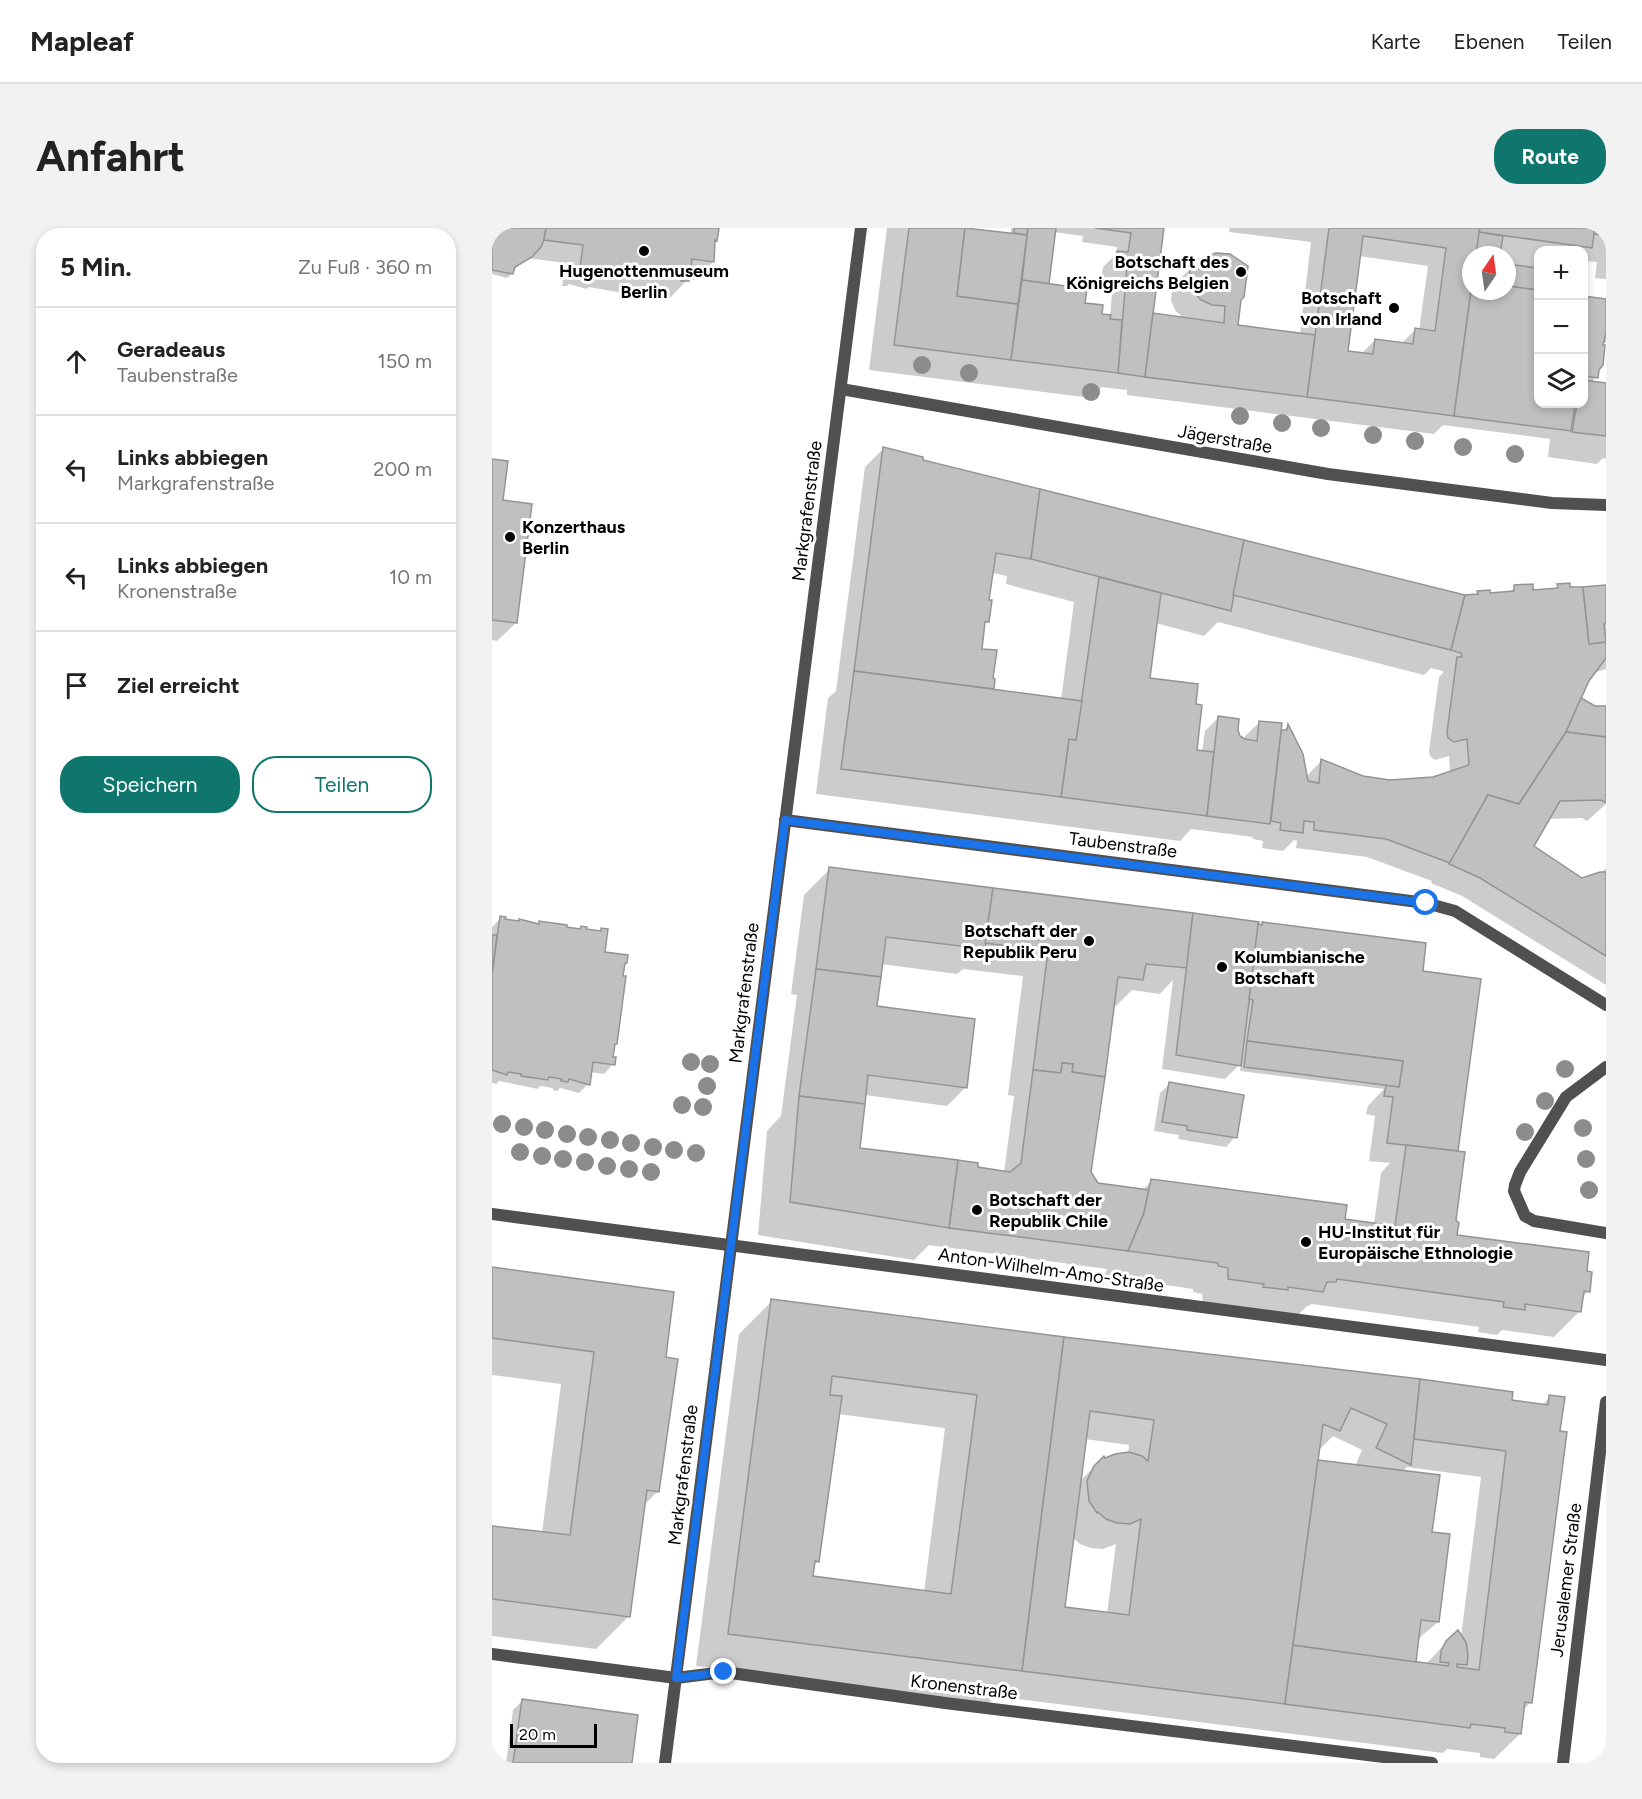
<!DOCTYPE html>
<html lang="de">
<head>
<meta charset="utf-8">
<style>
	body { margin:0; font-family:Figtree,sans-serif; background:#f2f2f2; color:#222 }
	.controls { position:absolute; right:18px; top:18px; display:grid; overflow:hidden; border-radius:12px; box-shadow:0 3px 9px #0003 }
	.controls button { width:54px; height:54px; display:grid; place-items:center; padding:0; border:0; border-bottom:2px solid #e0e0e0; background:#fff; color:#222; font:30px sans-serif }
	.compass { position:absolute; left:970px; top:18px; width:54px; height:54px; border-radius:50%; background:#fff; box-shadow:0 3px 9px #0003; rotate:13deg }
	.scale { position:absolute; left:18px; bottom:15px; width:87px; box-sizing:border-box; padding-left:6px; border:3px solid #000; border-top:0; font-size:16px; line-height:21px; white-space:nowrap; color:#000; -webkit-text-stroke:4px #fff; paint-order:stroke }
	.stop { position:absolute; width:18px; height:18px; margin:-14px; border:4px solid #1a73e8; border-radius:50%; background:#fff }
	.stop.end { background:#1a73e8; border-color:#fff; box-shadow:0 2px 6px #0008 }
	.list { margin:0; padding:0; list-style:none }
	h2 { display:flex; justify-content:space-between; align-items:center; height:78px; margin:0; padding:0 24px; font-size:26px }
	h2 small { font-size:20px; font-weight:400; color:#767676 }
	.list li { display:grid; grid-template-columns:39px 1fr auto; gap:18px; align-items:center; box-sizing:border-box; height:108px; padding:0 24px; border-top:2px solid #e0e0e0 }
	.list b { display:block; font-size:22px; white-space:nowrap }
	.list p { margin:0; font-size:20px; white-space:nowrap; color:#767676 }
	.list em { font-size:20px; font-style:normal; color:#767676 }
	.actions { display:flex; gap:12px; padding:18px 24px }
	.actions a { flex:1; padding:14px 0; border:2px solid #0f766e; border-radius:24px; text-align:center; font-size:21px; color:#0f766e }
	.actions .main { background:#0f766e; color:#fff }
	.icon { flex:none; width:33px; height:33px; fill:none; stroke:currentColor; stroke-width:2; stroke-linecap:round; stroke-linejoin:round }
	.map { position:relative; flex:none; width:1114px; height:1535px; overflow:hidden; border-radius:24px }
	header { display:flex; align-items:center; gap:36px; box-sizing:border-box; height:84px; padding:0 30px; background:#fff; border-bottom:2px solid #e0e0e0 }
	header strong { font-size:28px }
	nav { display:flex; gap:33px; margin-inline-start:auto; font-size:21px }
	.intro { display:flex; align-items:center; justify-content:space-between; box-sizing:border-box; height:144px; padding:0 36px }
	h1 { margin:0; font-size:42px }
	.button { padding:15px 27px; border-radius:24px; background:#0f766e; color:#fff; font-size:21px; font-weight:700 }
	main { display:flex; gap:36px; padding:0 36px }
	aside { flex:1; background:#fff; border-radius:24px; box-shadow:0 3px 9px #0003 }
	.map>svg:first-child { display:block }
</style>
</head>
<body>
<header>
<strong>Mapleaf</strong>
<nav><a>Karte</a><a>Ebenen</a><a>Teilen</a></nav>
</header>
<div class="intro"><h1>Anfahrt</h1><a class="button">Route</a></div>
<main>
<aside>
<h2>5 Min.<small>Zu Fuß · 360 m</small></h2>
<ul class="list">
<li><svg class="icon" aria-label="ahead" viewBox="0 0 24 24"><path d="M12 20V5M6 11l6-6 6 6"/></svg><div><b>Geradeaus</b><p>Taubenstraße</p></div><em>150 m</em></li>
<li><svg class="icon" aria-label="left" viewBox="0 0 24 24"><path d="M17 20v-9H6M10 6l-5 5 5 5"/></svg><div><b>Links abbiegen</b><p>Markgrafenstraße</p></div><em>200 m</em></li>
<li><svg class="icon" aria-label="left" viewBox="0 0 24 24"><path d="M17 20v-9H6M10 6l-5 5 5 5"/></svg><div><b>Links abbiegen</b><p>Kronenstraße</p></div><em>10 m</em></li>
<li><svg class="icon" aria-label="arrive" viewBox="0 0 24 24"><path d="M6 21V4h12l-3 4 3 4H6"/></svg><div><b>Ziel erreicht</b></div></li>
</ul>
<div class="actions"><a class="main">Speichern</a><a>Teilen</a></div>
</aside>
<div class="map">
<svg width="1114" height="1535" viewBox="0 0 1114 1535">
	<rect width="100%" height="100%" fill="#fff"/>
	<g fill="#0003" fill-rule="evenodd">
		<polygon points="0,0 225,0 223,12 221,14 221,34 202,52 196,51 177,71 171,71 172,68 158,67 156,69 151,68 152,66 138,64 136,66 97,59 95,61 77,56 75,58 70,58 73,35 36,30 21,41 20,46 15,50 0,46"/>
		<path d="M 395,0 L 471,0 L 519,6 L 519,0 L 670,0 L 659,90 L 692,91 L 683,82 L 679,72 L 680,62 L 686,53 L 705,34 L 748,72 L 745,98 L 808,106 L 819,14 L 737,4 L 738,0 L 1114,0 L 1114,51 L 1103,50 L 1105,34 L 1092,33 L 1092,22 L 1046,22 L 1046,176 L 1092,176 L 1092,69 L 1114,72 L 1114,115 L 1111,114 L 1104,149 L 1099,154 L 1114,157 L 1114,231 L 1111,230 L 1105,236 L 1056,229 L 1058,211 L 951,197 L 942,206 L 635,167 L 635,162 L 610,159 L 599,170 L 377,142 ZM 562,4 L 591,8 L 590,14 L 625,19 L 625,25 L 611,39 L 609,51 L 621,53 L 618,89 L 608,87 L 555,57 ZM 979,27 L 1015,27 L 1015,63 L 979,63 ZM 867,28 L 936,38 L 927,103 L 923,102 L 909,116 L 883,112 L 869,126 L 854,125 Z"/>
		<path d="M 392,220 L 429,233 L 971,368 L 982,368 L 986,364 L 996,367 L 1016,365 L 1023,359 L 1040,364 L 1062,362 L 1066,358 L 1077,361 L 1114,358 L 1114,441 L 1101,445 L 1087,471 L 1102,479 L 1114,480 L 1114,576 L 1095,593 L 1090,590 L 1056,591 L 1041,619 L 1090,651 L 1108,646 L 1114,640 L 1114,757 L 970,668 L 939,655 L 940,653 L 875,629 L 804,620 L 805,613 L 802,612 L 791,623 L 770,620 L 771,613 L 761,611 L 761,609 L 699,601 L 688,613 L 324,566 L 336,470 L 344,463 L 373,239 ZM 501,345 L 515,348 L 514,356 L 582,374 L 569,472 L 498,463 L 500,461 L 499,451 L 488,422 L 492,397 L 495,393 L 495,373 ZM 726,394 L 932,447 L 939,440 L 951,443 L 951,445 L 947,449 L 937,523 L 938,528 L 943,532 L 957,528 L 958,545 L 942,550 L 898,553 L 871,550 L 829,533 L 814,549 L 801,507 L 795,499 L 787,506 L 768,494 L 753,508 L 753,513 L 746,509 L 744,502 L 727,489 L 713,503 L 710,524 L 703,524 L 703,477 L 656,451 L 664,395 L 712,408 Z"/>
		<polygon points="0,233 10,273 24,395 5,413 0,412"/>
		<path d="M 338,641 L 769,698 L 771,696 L 929,745 L 965,922 L 963,924 L 964,1008 L 1093,1044 L 1096,1063 L 1090,1070 L 1088,1083 L 1062,1109 L 1010,1102 L 1005,1107 L 986,1104 L 987,1099 L 820,1076 L 814,1079 L 804,1089 L 711,1076 L 710,1066 L 701,1064 L 701,1061 L 612,1048 L 615,1041 L 437,1017 L 422,1032 L 266,1007 L 275,903 L 289,888 L 305,767 L 299,766 L 312,667 ZM 389,736 L 465,746 L 471,741 L 531,748 L 516,867 L 522,868 L 512,945 L 366,922 L 373,867 L 455,878 L 474,859 L 383,780 ZM 681,752 L 670,841 L 733,851 L 749,835 L 748,843 L 892,861 L 876,878 L 874,886 L 883,888 L 877,933 L 898,935 L 889,945 L 882,996 L 851,992 L 660,952 L 650,963 L 606,957 L 597,944 L 621,777 L 624,778 L 640,762 L 668,766 Z"/>
		<polygon points="9,690 11,692 45,697 48,695 86,702 89,700 93,703 107,704 109,702 111,725 131,737 119,830 121,836 112,846 98,844 96,856 87,865 68,860 65,863 61,862 61,860 48,858 46,861 7,853 5,856 0,855 0,699"/>
		<polygon points="678,856 743,909 734,919 686,911 687,907 662,903 668,865"/>
		<polygon points="0,1041 172,1130 166,1263 152,1277 137,1388 104,1421 0,1408 0,1299 50,1305 69,1156 0,1147"/>
		<path d="M 280,1073 L 572,1111 L 936,1154 L 1019,1174 L 1049,1178 L 1058,1169 L 1039,1474 L 1031,1482 L 1028,1506 L 1002,1531 L 988,1529 L 988,1525 L 955,1521 L 951,1525 L 503,1468 L 496,1476 L 204,1438 L 247,1106 ZM 346,1186 L 453,1200 L 432,1364 L 319,1349 L 320,1339 L 326,1333 ZM 841,1208 L 870,1222 L 863,1238 L 825,1233 L 826,1223 ZM 593,1211 L 637,1217 L 636,1227 L 607,1234 L 588,1253 ZM 915,1239 L 989,1249 L 969,1409 L 955,1414 L 933,1437 L 920,1435 L 925,1412 L 946,1394 L 939,1305 L 910,1244 ZM 581,1310 L 588,1316 L 599,1320 L 611,1321 L 624,1316 L 615,1386 L 572,1380 Z"/>
		<polygon points="30,1473 138,1535 14,1535 21,1482"/>
	</g>
	<g fill="#c0c0c0" stroke="#949494" stroke-width="1.5" fill-rule="evenodd">
		<polygon points="0,0 54,0 52,12 49,19 40,29 23,39 21,46 0,42"/>
		<polygon points="54,0 227,0 225,13 223,12 222,34 200,31 197,53 189,53 190,50 176,49 176,51 169,50 169,48 156,46 156,48 116,41 115,43 108,42 109,40 95,38 95,40 88,40 91,17 52,12"/>
		<polygon points="417,0 473,0 465,68 526,76 519,132 402,117"/>
		<polygon points="473,0 535,7 526,76 465,68"/>
		<polygon points="522,0 536,0 535,7 522,5"/>
		<polygon points="536,0 564,0 557,56 530,52"/>
		<polygon points="672,0 653,149 626,145 635,39 622,38 625,23 636,24 639,5 603,0"/>
		<path d="M 837,0 L 988,0 L 984,27 L 979,27 L 979,63 L 962,188 L 815,169 ZM 871,8 L 954,20 L 943,103 L 923,100 L 921,116 L 883,111 L 881,126 L 856,123 Z"/>
		<polygon points="988,0 1103,0 1100,20 987,4"/>
		<polygon points="1103,0 1114,0 1114,7 1102,6"/>
		<polygon points="987,4 1011,8 1008,27 984,27"/>
		<polygon points="724,25 738,26 756,38 752,69 749,72 746,97 823,107 815,169 653,149 661,85 732,95 733,78 720,77 709,72 701,63 697,53 698,42 704,32"/>
		<polygon points="1015,36 1046,40 1046,62 1015,58"/>
		<polygon points="530,52 595,61 593,75 611,77 610,86 619,87 618,91 630,92 626,145 519,132"/>
		<polygon points="1015,58 1046,62 1046,176 1083,176 1079,203 962,188 979,63 1015,63"/>
		<polygon points="1092,68 1114,71 1114,105 1111,117 1113,117 1111,137 1107,142 1106,150 1092,148"/>
		<polygon points="1092,152 1114,155 1114,208 1080,204 1085,176 1092,176"/>
		<polygon points="391,219 431,229 431,232 548,261 539,331 504,325 497,372 500,372 497,394 493,394 490,421 505,422 501,450 503,451 502,461 362,443"/>
		<polygon points="0,231 16,233 11,272 40,276 25,395 0,392"/>
		<polygon points="548,261 752,312 739,383 539,331"/>
		<polygon points="752,312 973,367 959,422 741,367"/>
		<polygon points="607,349 669,365 658,450 706,456 704,476 710,477 705,522 722,524 715,588 569,569 577,511 584,512"/>
		<polygon points="1078,355 1078,359 1091,359 1097,416 1114,414 1114,430 1097,453 1074,504 1027,576 996,567 958,635 894,611 822,602 822,594 812,593 811,605 788,602 789,595 779,593 789,502 795,502 796,496 811,526 816,553 827,555 829,531 871,548 898,552 941,549 977,537 975,511 962,514 956,510 955,504 965,429 970,429 969,425 959,422 973,367 986,366 985,363 998,362 998,365 1022,363 1022,357 1041,356 1041,362 1066,360 1065,356"/>
		<polygon points="1114,357 1114,396 1112,396 1114,414 1097,416 1091,359"/>
		<polygon points="362,443 590,473 584,512 577,511 569,569 349,541"/>
		<polygon points="1089,470 1103,478 1114,478 1114,509 1074,504"/>
		<polygon points="726,488 747,491 746,502 748,508 753,511 765,513 767,493 790,495 778,596 715,588"/>
		<polygon points="1074,504 1114,509 1114,575 1109,572 1068,573 1042,618 1090,650 1108,644 1114,644 1114,728 988,650 957,636 996,567 1027,576"/>
		<polygon points="337,639 501,660 493,721 394,709 389,749 324,741"/>
		<polygon points="501,660 701,685 695,740 654,736 651,752 626,749 613,849 580,844 581,836 570,835 569,845 541,842 556,723 493,715"/>
		<polygon points="701,685 767,694 749,838 684,827"/>
		<polygon points="8,688 14,689 13,691 27,693 27,691 47,696 47,693 75,697 75,699 88,701 89,698 95,699 94,701 109,703 109,700 116,701 113,724 136,727 135,735 133,735 131,748 134,748 125,816 123,816 121,829 124,829 123,837 101,834 98,857 77,851 76,854 69,853 70,851 57,849 56,852 29,848 29,846 16,844 15,847 0,842 0,746"/>
		<polygon points="770,694 934,715 931,743 989,751 966,923 895,915 901,869 892,868 894,857 907,859 911,833 755,813 761,772 757,771 766,696 770,697"/>
		<polygon points="0,707 5,707 0,746"/>
		<polygon points="324,741 389,749 385,778 483,791 475,860 376,847 373,876 307,868"/>
		<polygon points="755,813 911,833 907,859 752,839"/>
		<polygon points="570,835 581,836 580,844 613,849 599,944 606,955 657,962 652,985 636,1023 457,1000 466,932 486,935 486,939 518,944 529,935 541,842 569,845"/>
		<polygon points="677,854 752,867 745,910 695,902 695,898 670,894"/>
		<polygon points="307,868 373,876 368,920 466,932 457,1000 298,974"/>
		<polygon points="914,917 973,924 964,992 967,995 965,1007 1097,1024 1095,1043 1100,1044 1098,1064 1092,1063 1089,1084 1033,1076 1033,1082 1011,1079 1012,1074 845,1051 844,1054 835,1054 831,1064 796,1059 796,1062 771,1059 772,1056 736,1051 736,1040 726,1038 726,1035 636,1023 652,985 659,951 855,977 853,991 903,998"/>
		<polygon points="0,1039 182,1064 174,1129 186,1131 167,1264 155,1262 138,1389 0,1371 0,1298 78,1307 102,1124 0,1110"/>
		<path d="M 279,1071 L 572,1109 L 530,1443 L 236,1406 ZM 340,1148 L 485,1167 L 459,1366 L 321,1348 L 323,1333 L 327,1334 L 350,1168 L 338,1167 Z"/>
		<path d="M 572,1109 L 928,1151 L 919,1237 L 884,1220 L 895,1196 L 859,1180 L 848,1203 L 831,1196 L 793,1476 L 530,1443 ZM 598,1183 L 662,1192 L 656,1233 L 650,1228 L 637,1224 L 623,1226 L 613,1230 L 612,1228 L 602,1238 L 595,1253 L 597,1273 L 605,1285 L 606,1284 L 614,1291 L 625,1295 L 638,1296 L 649,1291 L 637,1387 L 573,1379 Z"/>
		<polygon points="928,1151 1021,1164 1020,1172 1056,1177 1057,1167 1073,1169 1068,1203 1075,1204 1040,1475 1033,1474 1029,1506 1013,1504 1013,1500 979,1496 978,1500 793,1476 801,1417 956,1438 957,1435 948,1434 949,1423 954,1413 966,1402 974,1414 976,1427 975,1437 965,1436 965,1439 987,1442 1014,1223 922,1211"/>
		<polygon points="826,1232 948,1247 940,1304 958,1306 947,1394 929,1392 924,1434 801,1417"/>
		<polygon points="30,1471 146,1487 140,1535 21,1535"/>
	</g>
	<g fill="none" stroke-linecap="round" stroke-linejoin="round">
		<polyline stroke="#505050" stroke-width="12" points="1114,839 1074,869 1028,944 1023,957 1022,963 1033,988 1042,993 1114,1005"/>
		<g stroke="#505050" stroke-width="12">
			<polyline points="349,161 836,246 1060,275 1114,277"/>
			<polyline points="293,592 934,675 963,683 1114,777"/>
			<polyline points="0,986 1114,1132"/>
			<polyline points="0,1426 184,1450 232,1444 453,1475 940,1535"/>
			<polyline points="173,1535 369,0"/>
			<polyline points="1071,1535 1114,1174"/>
		</g>
	</g>
	<g fill="#8c8c8c">
		<circle cx="430" cy="137" r="9"/>
		<circle cx="477" cy="145" r="9"/>
		<circle cx="599" cy="164" r="9"/>
		<circle cx="748" cy="188" r="9"/>
		<circle cx="790" cy="195" r="9"/>
		<circle cx="829" cy="200" r="9"/>
		<circle cx="881" cy="207" r="9"/>
		<circle cx="923" cy="213" r="9"/>
		<circle cx="971" cy="219" r="9"/>
		<circle cx="1023" cy="226" r="9"/>
		<circle cx="199" cy="834" r="9"/>
		<circle cx="218" cy="836" r="9"/>
		<circle cx="1073" cy="841" r="9"/>
		<circle cx="215" cy="858" r="9"/>
		<circle cx="1053" cy="873" r="9"/>
		<circle cx="190" cy="877" r="9"/>
		<circle cx="211" cy="879" r="9"/>
		<circle cx="10" cy="896" r="9"/>
		<circle cx="32" cy="899" r="9"/>
		<circle cx="1091" cy="900" r="9"/>
		<circle cx="53" cy="902" r="9"/>
		<circle cx="1033" cy="904" r="9"/>
		<circle cx="75" cy="906" r="9"/>
		<circle cx="96" cy="909" r="9"/>
		<circle cx="118" cy="912" r="9"/>
		<circle cx="139" cy="915" r="9"/>
		<circle cx="161" cy="919" r="9"/>
		<circle cx="182" cy="922" r="9"/>
		<circle cx="28" cy="924" r="9"/>
		<circle cx="204" cy="925" r="9"/>
		<circle cx="50" cy="928" r="9"/>
		<circle cx="71" cy="931" r="9"/>
		<circle cx="1094" cy="931" r="9"/>
		<circle cx="93" cy="934" r="9"/>
		<circle cx="115" cy="938" r="9"/>
		<circle cx="137" cy="941" r="9"/>
		<circle cx="159" cy="944" r="9"/>
		<circle cx="1097" cy="962" r="9"/>
	</g>
	<g fill="none" stroke-linecap="round" stroke-linejoin="round">
		<polyline stroke="#1a73e8" stroke-width="8" points="232,1444 184,1450 293,592 934,675"/>
	</g>
	<g fill="#000" stroke="#fff" stroke-width="2">
		<circle cx="152" cy="23" r="6"/>
		<circle cx="749" cy="44" r="6"/>
		<circle cx="902" cy="80" r="6"/>
		<circle cx="18" cy="309" r="6"/>
		<circle cx="597" cy="713" r="6"/>
		<circle cx="730" cy="739" r="6"/>
		<circle cx="485" cy="982" r="6"/>
		<circle cx="814" cy="1014" r="6"/>
	</g>
	<g text-anchor="middle" dominant-baseline="central" stroke-width="6" stroke-linejoin="round" paint-order="stroke">
		<g font-size="18" font-weight="bold" fill="#000" stroke="#fff" text-anchor="start">
			<text x="737" y="34" text-anchor="end">Botschaft des<tspan x="737" dy="21">Königreichs Belgien</tspan></text>
			<text x="152" y="43" text-anchor="middle">Hugenottenmuseum<tspan x="152" dy="21">Berlin</tspan></text>
			<text x="890" y="70" text-anchor="end">Botschaft<tspan x="890" dy="21">von Irland</tspan></text>
			<text x="30" y="299">Konzerthaus<tspan x="30" dy="21">Berlin</tspan></text>
			<text x="585" y="703" text-anchor="end">Botschaft der<tspan x="585" dy="21">Republik Peru</tspan></text>
			<text x="742" y="729">Kolumbianische<tspan x="742" dy="21">Botschaft</tspan></text>
			<text x="497" y="972">Botschaft der<tspan x="497" dy="21">Republik Chile</tspan></text>
			<text x="826" y="1004">HU-Institut für<tspan x="826" dy="21">Europäische Ethnologie</tspan></text>
		</g>
		<g font-size="18" fill="#000" stroke="#fff">
			<text transform="translate(733 211) rotate(10)">Jägerstraße</text>
			<text transform="translate(315 283) rotate(-83)">Markgrafenstraße</text>
			<text transform="translate(631 617) rotate(7)">Taubenstraße</text>
			<text transform="translate(252 765) rotate(-83)">Markgrafenstraße</text>
			<text transform="translate(559 1042) rotate(8)">Anton-Wilhelm-Amo-Straße</text>
			<text transform="translate(191 1247) rotate(-83)">Markgrafenstraße</text>
			<text transform="translate(1074 1352) rotate(-83)">Jerusalemer Straße</text>
			<text transform="translate(472 1459) rotate(7)">Kronenstraße</text>
		</g>
	</g>
</svg>
<div class="controls">
<button>+</button>
<button>−</button>
<button><svg class="icon" aria-label="layers" viewBox="0 0 24 24"><path d="M12 4l9 5-9 5-9-5zM3 14l9 5 9-5"/></svg></button>
</div>
<svg class="compass" viewBox="-18 -18 36 36"><path d="M0-13l5 13h-10z" fill="#e53935"/><path d="M0 13l5-13h-10z" fill="#767676"/></svg>
<div class="scale">20 m</div>
<div class="stop" style="left:934px;top:675px"></div>
<div class="stop end" style="left:232px;top:1444px"></div>
</div>
</main>
</body>
</html>
